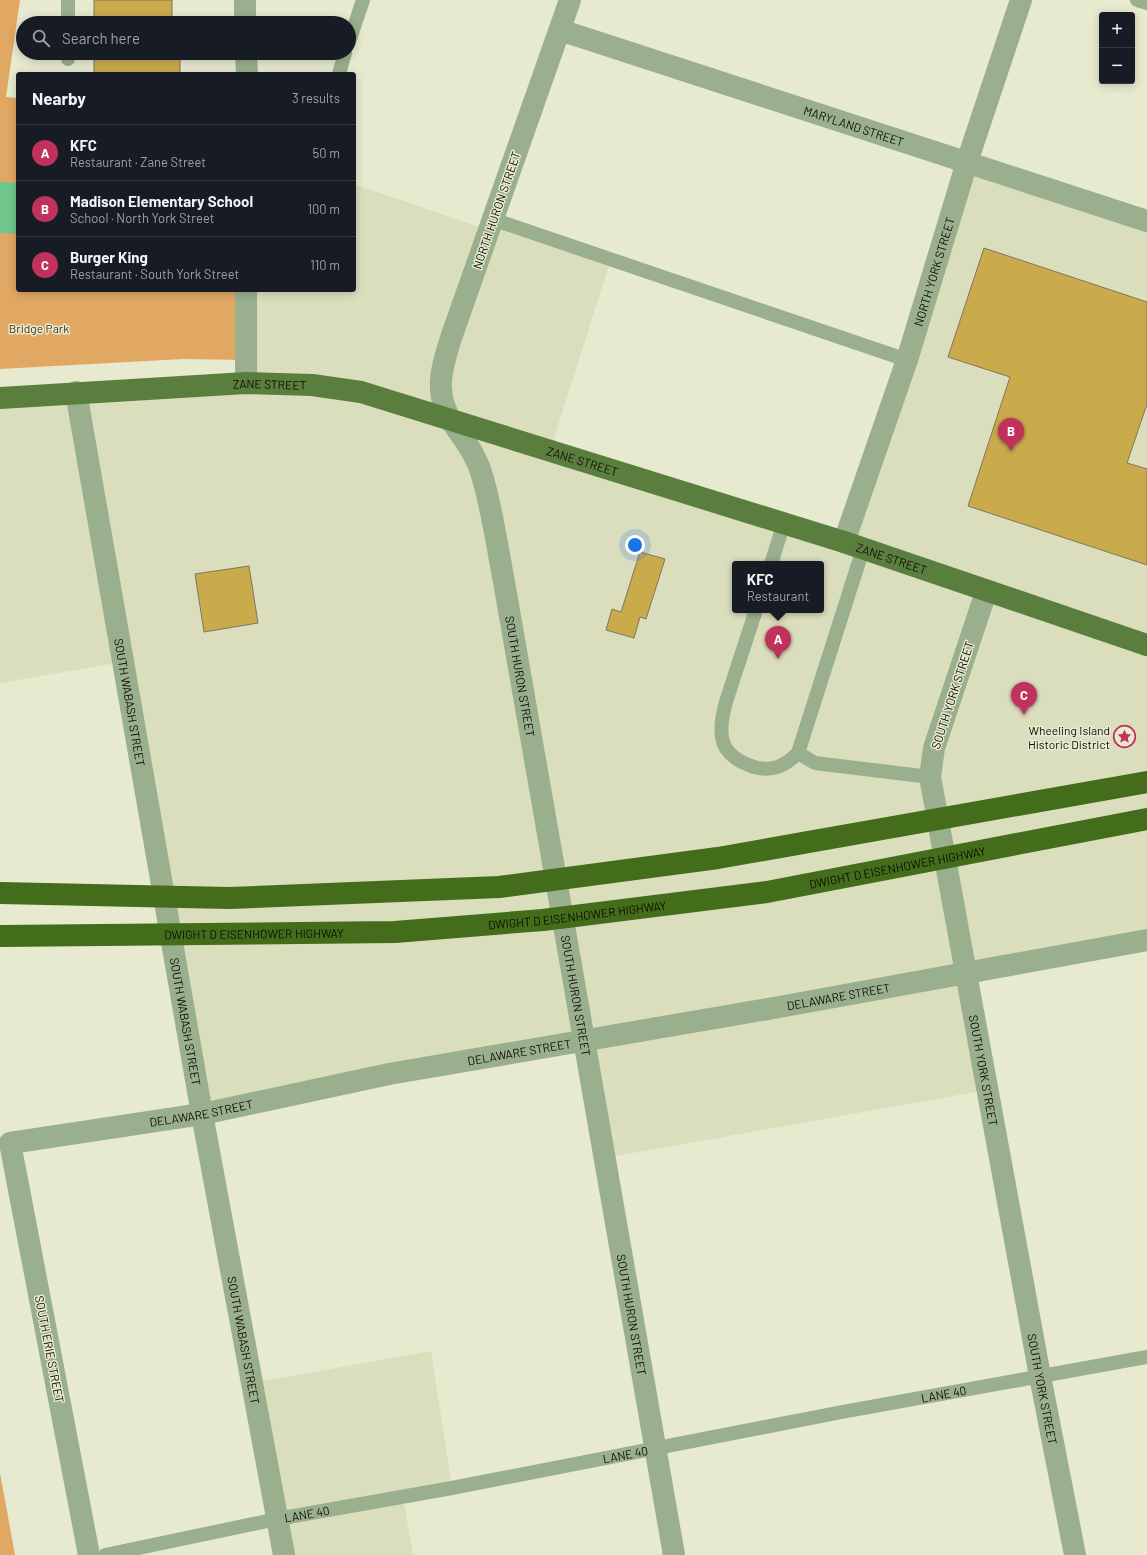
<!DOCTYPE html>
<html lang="en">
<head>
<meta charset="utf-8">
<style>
	body { margin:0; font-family:Barlow,sans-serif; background:#242831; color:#f1f3f6 }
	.controls { position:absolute; right:12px; top:12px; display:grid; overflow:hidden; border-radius:4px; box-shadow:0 2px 10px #0003 }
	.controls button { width:36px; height:36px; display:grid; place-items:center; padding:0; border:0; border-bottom:1px solid #363941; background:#171b24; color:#f1f3f6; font:20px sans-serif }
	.you { position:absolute; left:635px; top:545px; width:14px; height:14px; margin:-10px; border:3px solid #fff; border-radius:50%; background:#1a73e8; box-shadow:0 0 0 6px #1a73e833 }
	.badge { display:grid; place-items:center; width:26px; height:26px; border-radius:50%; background:#c0315b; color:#fff; font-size:13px; font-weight:700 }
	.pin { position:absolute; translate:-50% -33px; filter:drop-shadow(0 1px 2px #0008) }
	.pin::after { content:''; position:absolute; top:21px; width:14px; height:12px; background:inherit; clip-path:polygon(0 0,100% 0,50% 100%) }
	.popup { position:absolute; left:732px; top:561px; width:92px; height:52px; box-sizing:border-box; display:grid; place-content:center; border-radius:4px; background:#171b24; filter:drop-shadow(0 1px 3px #0005); font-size:13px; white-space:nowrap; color:#9ea1a6 }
	.popup b { font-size:15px; color:#f1f3f6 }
	.popup::after { content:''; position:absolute; left:50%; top:100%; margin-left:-8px; border:8px solid transparent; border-top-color:#171b24 }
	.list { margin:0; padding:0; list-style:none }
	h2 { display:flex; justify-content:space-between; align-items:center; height:52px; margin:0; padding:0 16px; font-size:17px }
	h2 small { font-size:13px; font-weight:400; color:#9ea1a6 }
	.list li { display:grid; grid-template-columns:26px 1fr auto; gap:12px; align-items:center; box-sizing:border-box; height:56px; padding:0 16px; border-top:1px solid #363941 }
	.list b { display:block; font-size:15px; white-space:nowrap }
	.list p { margin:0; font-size:13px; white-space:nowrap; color:#9ea1a6 }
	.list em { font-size:13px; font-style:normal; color:#9ea1a6 }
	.icon { flex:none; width:22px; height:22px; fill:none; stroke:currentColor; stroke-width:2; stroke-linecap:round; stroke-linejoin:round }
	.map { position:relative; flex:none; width:1147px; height:1555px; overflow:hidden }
	.search { position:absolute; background:#171b24; box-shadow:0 2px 10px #0003; left:16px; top:16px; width:340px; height:44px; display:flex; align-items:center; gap:10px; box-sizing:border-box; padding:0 14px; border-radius:22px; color:#9ea1a6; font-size:15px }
	.panel { position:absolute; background:#171b24; box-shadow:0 2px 10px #0003; left:16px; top:72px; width:340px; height:220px; border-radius:4px }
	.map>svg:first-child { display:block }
</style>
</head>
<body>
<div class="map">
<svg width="1147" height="1555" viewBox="0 0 1147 1555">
	<rect width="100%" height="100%" fill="#e7eacf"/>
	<g fill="#dbdebc" fill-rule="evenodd">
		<path d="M 967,162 L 1147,221 L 1147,940 L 966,973 L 987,1090 L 605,1158 L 584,1041 L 202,1114 L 123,662 L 0,683 L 0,398 L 246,383 L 246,290 L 354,290 L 354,184 L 488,230 L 492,219 L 611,259 L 550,451 L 844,542 ZM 735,564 L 821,564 L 821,610 L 735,610 Z"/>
		<polygon points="431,1351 452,1488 403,1497 413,1555 284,1555 252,1383"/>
	</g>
	<g fill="#e1a863">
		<polygon points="0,0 20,0 6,97 18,98 18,290 246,290 246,360 183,359 0,369"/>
		<polygon points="0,1473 15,1555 0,1555"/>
	</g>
	<polygon fill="#6fc68c" points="0,182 18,183 18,234 0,233"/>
	<g fill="#caab4c" stroke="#7e765e">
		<rect x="94" y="0" width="78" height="23"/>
		<polygon points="94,53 172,53 172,55 180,55 180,74 94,74"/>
		<polygon points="984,248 1147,302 1147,404 1127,463 1147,469 1147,565 968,506 1010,377 948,357"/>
		<polygon points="640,552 665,559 646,619 640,617 634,638 606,630 612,609 621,612"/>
		<polygon points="249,566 258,623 204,632 195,574"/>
	</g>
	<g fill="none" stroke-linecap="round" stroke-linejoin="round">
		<g stroke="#9aaf8d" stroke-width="14">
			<polyline points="1137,0 1147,3"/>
			<polyline points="68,23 68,0"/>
			<polyline points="349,42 363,0"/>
			<polyline points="68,59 68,53"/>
			<polyline points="339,74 345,53"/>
			<polyline points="492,219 907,360"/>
			<polyline points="771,564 784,523"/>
			<path d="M 756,610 C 749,631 742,653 735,674 C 729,694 719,716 722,737 C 724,754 739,762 754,767 C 772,772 785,766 798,753 L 863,549"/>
			<polyline points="798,753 815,763 930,777"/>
			<path id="s1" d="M 105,1555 L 277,1519 L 452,1488 L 842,1412 L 1147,1357"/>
		</g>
		<g stroke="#9aaf8d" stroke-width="22">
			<polyline points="245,0 245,23"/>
			<path id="s2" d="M 560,30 L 1147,221"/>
			<polyline points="246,53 247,74"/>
			<polyline points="246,383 246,290"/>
			<path id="s3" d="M 76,392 L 202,1114 L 284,1555"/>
			<path id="s4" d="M 89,1555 L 10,1143 L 202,1114 L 389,1074 L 768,1009 L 1147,940"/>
		</g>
		<g stroke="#9aaf8d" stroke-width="22">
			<path id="s5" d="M 570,0 L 452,335 C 442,367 432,394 454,425 C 464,439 475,454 481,472 C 492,507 497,546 504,582 L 674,1555"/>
			<path id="s6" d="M 844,542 L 907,360 L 967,162 L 1021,0"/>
			<path id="s7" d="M 986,592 L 934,748 L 930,777 L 1040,1376 L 1075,1555"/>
		</g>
		<path stroke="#5a7e3e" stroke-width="22" id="s8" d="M 0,398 L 246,383 L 312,385 L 361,392 L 844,542 L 1147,645"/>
		<g stroke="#436c1b" stroke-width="22">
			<polyline points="0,893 229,898 499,887 718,858 1147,782"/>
			<path id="s9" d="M 0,936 L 395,932 L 543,920 L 767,892 L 1147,819"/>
		</g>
	</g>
	<defs>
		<symbol id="sight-ring" viewBox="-11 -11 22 22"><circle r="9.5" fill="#e7eacf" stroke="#c0315b" stroke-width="1.5"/><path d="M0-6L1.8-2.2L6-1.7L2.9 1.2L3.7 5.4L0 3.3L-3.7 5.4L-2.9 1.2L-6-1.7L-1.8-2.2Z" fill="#c0315b"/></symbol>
	</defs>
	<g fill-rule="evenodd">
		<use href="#sight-ring" x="1112" y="724" width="25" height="25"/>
	</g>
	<g text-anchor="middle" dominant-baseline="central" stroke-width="3" stroke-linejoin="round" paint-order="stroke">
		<g font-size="12" fill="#0e0f06" stroke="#e7eacf">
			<text stroke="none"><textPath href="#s2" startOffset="309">MARYLAND STREET</textPath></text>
			<text transform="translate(496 210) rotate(-71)">NORTH HURON STREET</text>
			<text stroke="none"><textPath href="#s6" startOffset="285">NORTH YORK STREET</textPath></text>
			<text stroke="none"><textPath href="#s8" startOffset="270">ZANE STREET</textPath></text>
			<text stroke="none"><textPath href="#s8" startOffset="594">ZANE STREET</textPath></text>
			<text stroke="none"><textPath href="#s8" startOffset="918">ZANE STREET</textPath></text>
			<text stroke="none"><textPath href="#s5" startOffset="712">SOUTH HURON STREET</textPath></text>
			<text transform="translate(952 695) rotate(-72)">SOUTH YORK STREET</text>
			<text stroke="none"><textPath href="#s3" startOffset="315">SOUTH WABASH STREET</textPath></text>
			<text stroke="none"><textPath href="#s9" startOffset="902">DWIGHT D EISENHOWER HIGHWAY</textPath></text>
			<text stroke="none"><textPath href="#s9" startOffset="578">DWIGHT D EISENHOWER HIGHWAY</textPath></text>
			<text stroke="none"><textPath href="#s9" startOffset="254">DWIGHT D EISENHOWER HIGHWAY</textPath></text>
			<text stroke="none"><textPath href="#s5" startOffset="1036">SOUTH HURON STREET</textPath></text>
			<text stroke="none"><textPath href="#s4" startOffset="1261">DELAWARE STREET</textPath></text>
			<text stroke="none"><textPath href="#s3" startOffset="639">SOUTH WABASH STREET</textPath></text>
			<text stroke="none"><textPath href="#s4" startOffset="937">DELAWARE STREET</textPath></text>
			<text stroke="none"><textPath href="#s7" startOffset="492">SOUTH YORK STREET</textPath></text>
			<text stroke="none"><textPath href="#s4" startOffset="613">DELAWARE STREET</textPath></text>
			<text stroke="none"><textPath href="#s5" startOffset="1360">SOUTH HURON STREET</textPath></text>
			<text stroke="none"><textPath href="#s3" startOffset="963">SOUTH WABASH STREET</textPath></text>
			<text transform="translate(50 1349) rotate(79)">SOUTH ERIE STREET</text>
			<text stroke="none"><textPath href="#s7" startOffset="816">SOUTH YORK STREET</textPath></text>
			<text stroke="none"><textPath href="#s1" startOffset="854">LANE 40</textPath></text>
			<text stroke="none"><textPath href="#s1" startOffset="530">LANE 40</textPath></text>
			<text stroke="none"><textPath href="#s1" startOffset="206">LANE 40</textPath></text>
		</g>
		<g font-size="12" fill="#4a3110" stroke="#e7eacf">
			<text x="39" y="328">Bridge Park</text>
		</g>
		<g font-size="12" fill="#0e0f06" stroke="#e7eacf" text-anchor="end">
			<text x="1110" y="730">Wheeling Island<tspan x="1110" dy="14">Historic District</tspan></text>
		</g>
	</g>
</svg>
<div class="controls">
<button>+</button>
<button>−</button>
</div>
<div class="you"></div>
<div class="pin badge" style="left:778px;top:659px">A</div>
<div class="popup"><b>KFC</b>Restaurant</div>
<div class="pin badge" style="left:1011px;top:451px">B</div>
<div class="pin badge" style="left:1024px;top:715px">C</div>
<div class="search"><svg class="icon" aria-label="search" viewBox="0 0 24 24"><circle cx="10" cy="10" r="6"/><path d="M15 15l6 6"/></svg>Search here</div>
<section class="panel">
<h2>Nearby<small>3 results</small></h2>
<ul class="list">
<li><span class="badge">A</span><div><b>KFC</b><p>Restaurant · Zane Street</p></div><em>50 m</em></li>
<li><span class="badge">B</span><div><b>Madison Elementary School</b><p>School · North York Street</p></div><em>100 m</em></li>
<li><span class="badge">C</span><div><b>Burger King</b><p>Restaurant · South York Street</p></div><em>110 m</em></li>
</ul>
</section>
</div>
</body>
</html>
